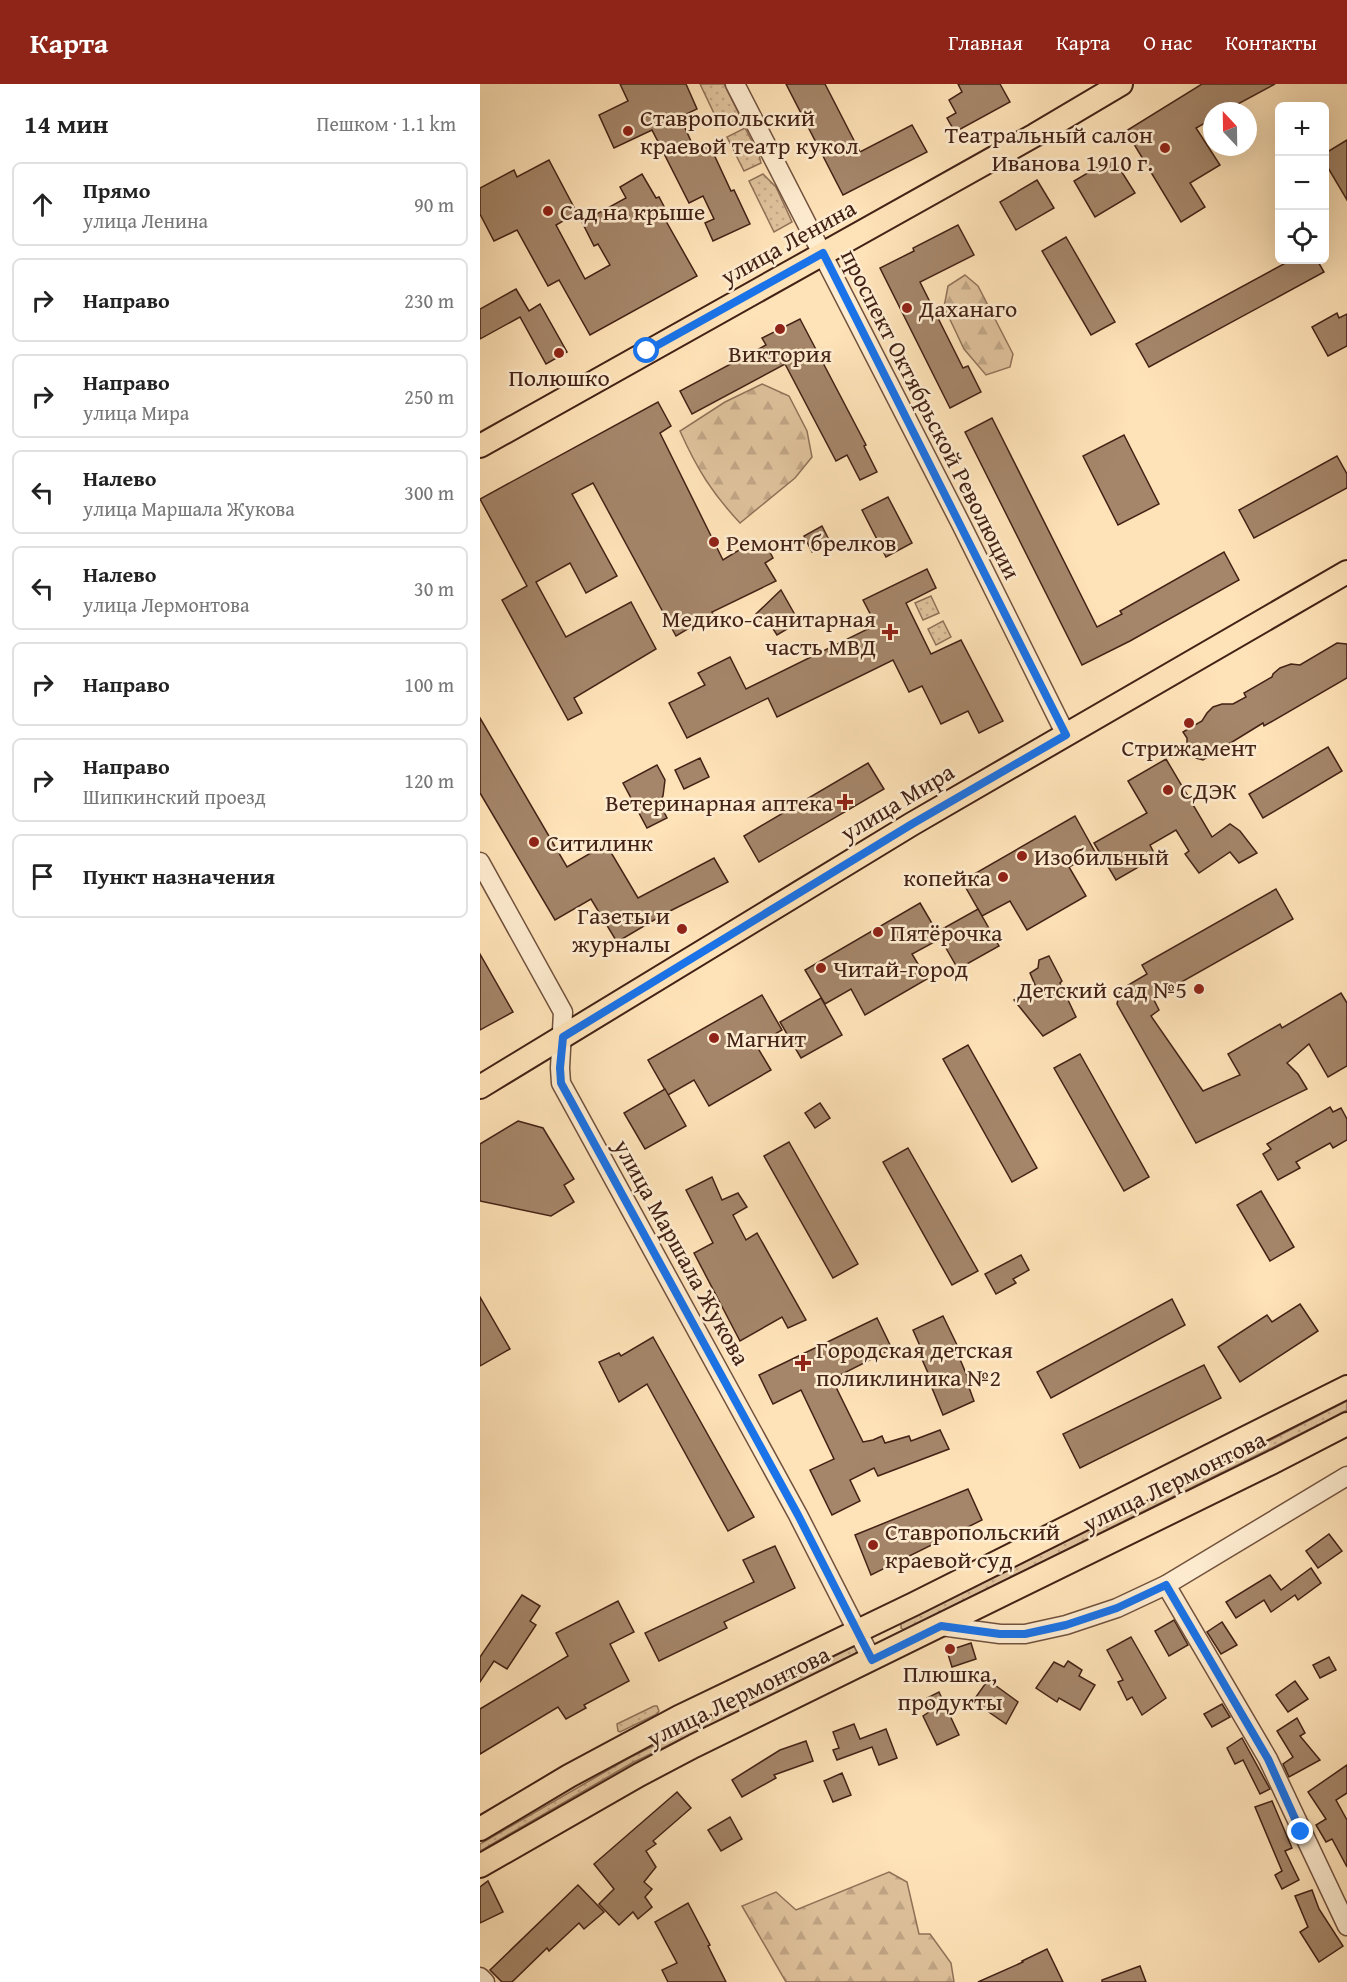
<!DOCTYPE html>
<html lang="ru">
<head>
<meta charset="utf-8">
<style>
	body { margin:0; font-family:"Gentium Book Plus",serif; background:#f2f2f2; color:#222 }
	.controls { position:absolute; right:18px; top:18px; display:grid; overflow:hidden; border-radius:9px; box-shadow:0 6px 24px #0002 }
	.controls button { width:54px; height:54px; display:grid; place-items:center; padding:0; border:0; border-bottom:2px solid #e0e0e0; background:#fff; color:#222; font:30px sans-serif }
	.compass { position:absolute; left:723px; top:18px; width:54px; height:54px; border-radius:50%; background:#fff; box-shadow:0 6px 24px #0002; rotate:338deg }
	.stop { position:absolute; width:18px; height:18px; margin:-14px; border:4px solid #1a73e8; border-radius:50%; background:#fff }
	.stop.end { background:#1a73e8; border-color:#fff; box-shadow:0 2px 6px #0008 }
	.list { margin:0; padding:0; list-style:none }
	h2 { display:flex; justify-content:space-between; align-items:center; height:78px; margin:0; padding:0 24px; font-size:26px }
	h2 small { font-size:20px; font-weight:400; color:#767676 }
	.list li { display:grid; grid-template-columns:39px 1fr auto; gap:18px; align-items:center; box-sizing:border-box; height:84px; margin:0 12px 12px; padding:0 12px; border:2px solid #e0e0e0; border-radius:9px }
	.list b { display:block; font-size:22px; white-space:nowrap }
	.list p { margin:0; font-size:20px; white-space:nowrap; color:#767676 }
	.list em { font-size:20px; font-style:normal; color:#767676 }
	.icon { flex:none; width:33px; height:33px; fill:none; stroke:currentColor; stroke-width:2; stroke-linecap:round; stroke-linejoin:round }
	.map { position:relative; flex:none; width:867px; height:1898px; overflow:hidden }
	header { display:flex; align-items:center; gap:36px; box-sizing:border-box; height:84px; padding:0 30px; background:#8f2418; color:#fff }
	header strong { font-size:28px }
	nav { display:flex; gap:33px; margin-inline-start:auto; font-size:21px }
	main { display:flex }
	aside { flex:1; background:#fff }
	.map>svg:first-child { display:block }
</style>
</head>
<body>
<header>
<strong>Карта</strong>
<nav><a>Главная</a><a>Карта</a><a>О нас</a><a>Контакты</a></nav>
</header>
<main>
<aside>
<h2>14 мин<small>Пешком · 1.1 km</small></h2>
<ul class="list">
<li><svg class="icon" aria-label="ahead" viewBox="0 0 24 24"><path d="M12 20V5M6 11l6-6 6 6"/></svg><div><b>Прямо</b><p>улица Ленина</p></div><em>90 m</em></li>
<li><svg class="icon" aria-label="right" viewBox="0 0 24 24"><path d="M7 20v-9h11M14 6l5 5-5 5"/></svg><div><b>Направо</b></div><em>230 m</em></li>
<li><svg class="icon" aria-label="right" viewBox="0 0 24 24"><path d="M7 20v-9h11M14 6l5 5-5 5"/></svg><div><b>Направо</b><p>улица Мира</p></div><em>250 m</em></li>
<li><svg class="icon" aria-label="left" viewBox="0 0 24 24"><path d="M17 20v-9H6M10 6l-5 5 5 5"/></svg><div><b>Налево</b><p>улица Маршала Жукова</p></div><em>300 m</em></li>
<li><svg class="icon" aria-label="left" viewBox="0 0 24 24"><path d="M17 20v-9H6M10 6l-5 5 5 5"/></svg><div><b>Налево</b><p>улица Лермонтова</p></div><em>30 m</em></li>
<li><svg class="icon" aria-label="right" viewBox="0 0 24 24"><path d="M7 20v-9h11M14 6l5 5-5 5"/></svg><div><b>Направо</b></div><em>100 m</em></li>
<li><svg class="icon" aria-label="right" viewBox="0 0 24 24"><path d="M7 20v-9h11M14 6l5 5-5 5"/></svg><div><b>Направо</b><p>Шипкинский проезд</p></div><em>120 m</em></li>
<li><svg class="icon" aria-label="arrive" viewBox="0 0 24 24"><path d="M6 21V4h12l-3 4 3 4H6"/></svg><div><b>Пункт назначения</b></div></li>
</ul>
</aside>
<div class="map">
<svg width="867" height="1898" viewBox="0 0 867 1898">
	<defs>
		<pattern id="grass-dots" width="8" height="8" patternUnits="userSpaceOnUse" patternTransform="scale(1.5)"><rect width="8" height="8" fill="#dfc29c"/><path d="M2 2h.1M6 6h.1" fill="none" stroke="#c1a686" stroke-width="1.8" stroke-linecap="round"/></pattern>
		<pattern id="forest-firs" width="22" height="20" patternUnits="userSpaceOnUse" patternTransform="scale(1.5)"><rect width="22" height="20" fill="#dfc29c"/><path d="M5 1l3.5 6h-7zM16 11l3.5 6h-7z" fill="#c1a686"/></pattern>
	</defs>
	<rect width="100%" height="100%" fill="#ffe3b8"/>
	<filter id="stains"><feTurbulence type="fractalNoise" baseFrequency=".00333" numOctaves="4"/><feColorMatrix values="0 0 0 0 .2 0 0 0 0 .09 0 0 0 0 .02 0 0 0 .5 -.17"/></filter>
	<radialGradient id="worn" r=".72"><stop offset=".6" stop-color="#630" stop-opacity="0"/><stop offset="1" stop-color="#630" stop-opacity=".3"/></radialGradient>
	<g fill="url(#grass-dots)" stroke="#917259" stroke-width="1.5">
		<polygon points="220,0 244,0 261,34 241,44"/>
		<polygon points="265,44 279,71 281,79 264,87 247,53"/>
		<polygon points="283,90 296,103 312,138 294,148 269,97"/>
		<polygon points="451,512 459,529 443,536 435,519"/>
		<polygon points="463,537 471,553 456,561 448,545"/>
		<polygon points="867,1317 867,1326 844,1338 424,1546 421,1544 421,1539 781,1361"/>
		<polygon points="373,1563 376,1563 378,1566 375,1570 152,1679 0,1767 0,1760 149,1674"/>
		<polygon points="174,1622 177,1622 179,1627 177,1630 140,1648 138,1647 137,1640"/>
	</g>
	<g fill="url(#forest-firs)" stroke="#917259" stroke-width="1.5">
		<polygon points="485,191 498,202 533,270 530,283 506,291 484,265 464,223 468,202"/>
		<path d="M 282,300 L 309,312 L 327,347 L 332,373 L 315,394 L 260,439 C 232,409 217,385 200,347 L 245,318 Z"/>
		<polygon points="409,1788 427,1798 439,1850 450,1850 471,1879 474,1898 306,1898 262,1822 296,1808 316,1826"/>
	</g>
	<g fill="#a5866a" stroke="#432216" stroke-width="1.5">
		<polygon points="140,0 206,0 217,25 200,33 216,68 230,62 251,107 254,106 270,140 233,157 225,139 234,135 223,112 209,119 172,46 134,64 119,31 148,17"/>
		<polygon points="306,0 345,0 380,68 432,41 447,68 363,111"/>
		<polygon points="478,0 520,0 530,18 475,48 467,34 476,29 469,16 482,8"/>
		<polygon points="722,0 795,0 745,27 732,27 732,35 716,44 740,81 710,99 725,123 701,138 646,47"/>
		<polygon points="867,56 867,116 844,77 844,70"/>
		<polygon points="633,74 655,109 615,133 594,97"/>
		<polygon points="69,76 97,129 76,141 105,195 130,181 118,160 114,162 102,138 146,114 140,103 162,90 176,114 179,113 187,128 182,130 217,192 110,251 79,196 68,202 37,146 14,157 0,130 0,104 34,86 37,93"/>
		<polygon points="557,96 574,124 536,146 520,118"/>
		<polygon points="478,141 494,171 440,198 483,284 488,282 501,308 470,324 400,184 434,167 433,164"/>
		<polygon points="586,153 635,238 611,251 562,167"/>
		<polygon points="811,176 837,176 844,188 669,283 656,260"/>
		<polygon points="36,205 49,227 60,220 87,268 66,280 40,233 0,255 0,225"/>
		<polygon points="857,229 859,234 867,230 867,262 848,272 832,243"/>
		<polygon points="320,235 386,361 384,362 397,388 380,396 367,371 356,377 305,280 212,330 200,307 286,261 282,254"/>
		<polygon points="178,318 191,342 180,349 243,476 272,458 276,465 285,459 293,474 285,479 296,497 232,528 233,530 196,552 113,399 92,410 137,492 106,509 90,479 56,498 86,553 151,518 176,565 94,614 102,629 88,636 22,516 47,502 0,415"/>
		<polygon points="512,334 617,543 642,530 640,527 744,468 759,496 650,557 602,581 485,348"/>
		<polygon points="644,351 679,420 638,441 603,372"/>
		<polygon points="857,372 867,390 867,404 774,454 759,426"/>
		<polygon points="408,413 432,459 406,473 382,426"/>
		<polygon points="342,442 350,458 332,468 324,452"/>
		<polygon points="447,485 456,504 426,519 451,570 481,556 523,637 499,649 488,627 461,640 442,602 429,608 413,576 297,633 288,614 207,654 189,619 225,601 218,589 250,573 266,605 396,541 383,516"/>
		<polygon points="301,506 319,538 297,551 290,540 284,544 276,530"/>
		<polygon points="857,559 867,560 867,594 784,642 783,639 723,676 716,674 710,668 707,660 707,654 703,648 722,637 727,629 733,623 742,620 753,620 766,613 764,609 792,593 793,590 800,584 811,580 820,581"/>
		<polygon points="0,634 87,783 126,760 158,814 234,774 248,798 186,829 137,858 111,815 75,836 0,709"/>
		<polygon points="848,663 862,687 783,734 769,710"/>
		<polygon points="220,674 229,693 204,705 195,686"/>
		<polygon points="686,675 732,753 750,740 760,747 777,769 759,779 750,768 719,789 705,770 709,767 696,746 670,761 676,773 636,796 614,759 667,729 648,697"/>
		<polygon points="388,679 404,705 279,778 264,752"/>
		<polygon points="177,681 185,696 183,712 179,718 187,734 167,744 143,699"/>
		<polygon points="595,732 615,768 589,783 606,812 547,846 530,817 502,832 482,797"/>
		<polygon points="796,805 813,835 673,914 679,926 671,932 723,1007 760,991 748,970 800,940 802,944 861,909 867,919 867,982 848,993 829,960 807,979 818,990 827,1005 716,1059 637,920 640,906 667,890 662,881"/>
		<polygon points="440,819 457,848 498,825 519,862 478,885 459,852 460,855 432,870 447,895 385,931 371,905 345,920 325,886"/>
		<polygon points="0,870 33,928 0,946"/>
		<polygon points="569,872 582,897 580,899 596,933 563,952 534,916 556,903 550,889 558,884 559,876"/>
		<polygon points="282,911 302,946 276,961 291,986 229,1022 214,996 188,1011 168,976"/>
		<polygon points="341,914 362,951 321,974 300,938"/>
		<polygon points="488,961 557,1084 532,1098 463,975"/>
		<polygon points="600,970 669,1093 644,1107 574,984"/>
		<polygon points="185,1005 206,1042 165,1065 144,1029"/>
		<polygon points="340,1019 350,1034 335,1044 325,1029"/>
		<polygon points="850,1023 853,1028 861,1024 867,1035 867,1056 853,1064 850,1059 816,1078 820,1084 798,1096 783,1070 791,1065 787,1060"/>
		<polygon points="38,1037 63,1044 94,1095 84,1101 94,1118 71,1132 0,1117 0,1060"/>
		<polygon points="309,1058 378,1180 353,1194 284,1072"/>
		<polygon points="428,1064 498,1187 472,1201 403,1078"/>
		<polygon points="232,1093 242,1116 258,1109 267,1123 253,1131 266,1156 277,1149 326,1236 308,1244 302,1233 260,1257 214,1169 233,1159 206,1106"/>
		<polygon points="781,1107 814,1163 790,1177 757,1121"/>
		<polygon points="541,1171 549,1186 533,1195 536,1199 516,1210 505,1190"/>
		<polygon points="0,1213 30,1265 0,1282"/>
		<polygon points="692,1215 705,1241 571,1314 557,1288"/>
		<polygon points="820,1220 838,1247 760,1298 738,1263 787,1231 792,1238"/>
		<polygon points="463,1232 478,1263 477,1268 487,1292 487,1298 494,1317 463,1331 450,1299 452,1298 441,1273 444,1271 433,1246"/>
		<polygon points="397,1234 412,1265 352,1295 383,1358 393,1356 402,1352 405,1359 429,1352 431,1357 460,1346 469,1365 398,1392 394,1384 370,1396 380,1417 352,1431 330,1386 354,1375 321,1306 293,1320 279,1291"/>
		<polygon points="173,1253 274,1433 248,1447 167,1300 139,1318 119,1278 139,1269 141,1272"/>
		<polygon points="724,1281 741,1314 600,1384 583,1350"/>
		<polygon points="488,1405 502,1436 391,1491 375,1451"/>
		<polygon points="849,1450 862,1467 838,1484 826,1467"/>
		<polygon points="295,1462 315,1504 244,1538 247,1544 179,1577 165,1549 274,1498 263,1476"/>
		<polygon points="831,1484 841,1499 818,1516 815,1511 791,1528 784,1516 756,1534 746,1518 790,1491 801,1506"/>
		<polygon points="42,1511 60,1522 50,1537 56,1541 27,1585 14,1577 0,1598 0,1573"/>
		<polygon points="138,1517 154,1548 130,1560 149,1597 104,1621 106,1624 86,1635 78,1623 0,1670 0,1625 88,1572 76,1549"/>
		<polygon points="694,1536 708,1561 689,1572 675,1547"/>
		<polygon points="742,1538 757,1561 741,1570 727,1548"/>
		<polygon points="651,1553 686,1614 662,1631 652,1613 647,1616 638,1598 643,1596 627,1566"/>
		<polygon points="491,1559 496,1575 472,1583 467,1567"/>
		<polygon points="849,1573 856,1586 840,1594 833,1581"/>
		<polygon points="588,1577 602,1586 599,1592 615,1601 600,1626 579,1614 577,1618 556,1604 574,1578 584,1583"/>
		<polygon points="508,1596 538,1618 526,1640 493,1617"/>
		<polygon points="815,1597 828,1615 808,1628 796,1611"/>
		<polygon points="459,1608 479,1651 457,1661 443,1632 452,1626 447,1614"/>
		<polygon points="742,1620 750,1633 732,1643 724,1630"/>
		<polygon points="817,1634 825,1649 820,1652 840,1676 809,1693 803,1680 813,1673 797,1647"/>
		<polygon points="374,1640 380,1655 406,1645 417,1674 399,1681 392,1663 357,1676 353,1666 359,1664 353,1648"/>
		<polygon points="762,1654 790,1705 780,1710 763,1676 755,1680 747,1664"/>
		<polygon points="326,1657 333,1677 294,1691 296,1694 262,1713 252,1696 300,1666"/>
		<polygon points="867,1681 867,1709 856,1716 867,1736 867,1783 852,1755 846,1758 836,1741 846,1735 828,1708"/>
		<polygon points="362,1689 371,1711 353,1718 344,1697"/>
		<polygon points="197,1708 211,1724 173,1757 176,1760 166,1767 176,1783 164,1798 172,1805 165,1813 172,1823 158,1835 153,1828 139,1841 119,1820 134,1805 114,1780"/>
		<polygon points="792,1717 812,1764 805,1767 819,1796 802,1805 795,1791 802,1787 775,1723"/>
		<polygon points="250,1733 262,1755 241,1767 228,1746"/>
		<polygon points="8,1797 23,1828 0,1839 0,1803"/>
		<polygon points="98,1801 124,1828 104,1845 99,1839 69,1867 67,1864 32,1898 22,1898 10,1886"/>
		<polygon points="832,1806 839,1825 863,1862 839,1878 820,1848 828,1843 815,1812"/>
		<polygon points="208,1819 230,1861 228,1862 246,1898 188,1898 182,1886 197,1879 175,1838"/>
		<polygon points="567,1865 583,1898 498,1898 543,1878 542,1877"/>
		<polygon points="660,1882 666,1898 622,1898 622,1896"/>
	</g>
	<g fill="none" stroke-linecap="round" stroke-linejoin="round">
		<defs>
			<g id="minor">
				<polyline points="255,0 481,440 586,651"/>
				<polyline points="0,778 83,928 80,984 81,999 318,1431 392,1576"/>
				<polyline points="686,1501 788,1675 867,1842"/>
				<polyline points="461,1542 520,1550 545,1550 586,1541 637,1524 686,1501 867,1392"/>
				<polyline points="0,1893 5,1898"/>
			</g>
			<g id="major">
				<polyline points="0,362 555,51 641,0"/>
				<polyline points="0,1003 432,740 867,488"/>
				<polyline points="0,1745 89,1692 199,1633 434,1520 867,1303"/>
				<polyline points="0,1782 159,1691 214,1662 791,1379 867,1340"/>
			</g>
		</defs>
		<use href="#minor" stroke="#72523e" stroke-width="21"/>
		<use href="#major" stroke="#432216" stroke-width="26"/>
		<use href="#minor" stroke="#ffedd1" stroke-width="18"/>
		<use href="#major" stroke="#ffe3b8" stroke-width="22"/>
	</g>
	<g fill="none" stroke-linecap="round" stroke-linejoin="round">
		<polyline stroke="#1a73e8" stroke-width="8" points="167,267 343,169 586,651 432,740 83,953 80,984 81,999 318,1431 392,1576 461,1542 520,1550 545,1550 586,1541 637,1524 686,1501 788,1675 821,1748"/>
	</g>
	<g fill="#8f2418" stroke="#ffedd1" stroke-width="2">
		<circle cx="148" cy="47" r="6"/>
		<circle cx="685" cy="64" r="6"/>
		<circle cx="68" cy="127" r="6"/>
		<circle cx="427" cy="224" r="6"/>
		<circle cx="300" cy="245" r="6"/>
		<circle cx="79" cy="269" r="6"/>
		<circle cx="234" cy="458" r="6"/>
		<path d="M407 539h6v6h6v6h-6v6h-6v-6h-6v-6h6z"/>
		<circle cx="709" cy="639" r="6"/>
		<circle cx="688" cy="706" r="6"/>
		<path d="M362 709h6v6h6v6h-6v6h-6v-6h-6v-6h6z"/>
		<circle cx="54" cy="758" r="6"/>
		<circle cx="542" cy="772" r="6"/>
		<circle cx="523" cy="793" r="6"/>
		<circle cx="202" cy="845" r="6"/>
		<circle cx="398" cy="848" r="6"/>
		<circle cx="341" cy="884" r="6"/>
		<circle cx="719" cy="905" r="6"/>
		<circle cx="234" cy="954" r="6"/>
		<path d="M320 1270h6v6h6v6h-6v6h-6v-6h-6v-6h6z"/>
		<circle cx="393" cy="1461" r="6"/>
		<circle cx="470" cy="1565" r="6"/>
	</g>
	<g text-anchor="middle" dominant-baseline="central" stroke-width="5" stroke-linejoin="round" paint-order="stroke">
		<g font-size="24" fill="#432216" stroke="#ffedd1" text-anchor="start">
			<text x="160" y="33">Ставропольский<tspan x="160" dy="28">краевой театр кукол</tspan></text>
			<text x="673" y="50" text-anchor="end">Театральный салон<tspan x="673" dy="28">Иванова 1910 г.</tspan></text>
			<text x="80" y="127">Сад на крыше</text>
			<text x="439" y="224">Даханаго</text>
			<text x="300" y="269" text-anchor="middle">Виктория</text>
			<text x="79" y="293" text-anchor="middle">Полюшко</text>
			<text x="246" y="458">Ремонт брелков</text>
			<text x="396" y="534" text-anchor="end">Медико-санитарная<tspan x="396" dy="28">часть МВД</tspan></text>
			<text x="709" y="663" text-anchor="middle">Стрижамент</text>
			<text x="700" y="706">СДЭК</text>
			<text x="353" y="718" text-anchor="end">Ветеринарная аптека</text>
			<text x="66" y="758">Ситилинк</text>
			<text x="554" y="772">Изобильный</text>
			<text x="511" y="793" text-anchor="end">копейка</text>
			<text x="190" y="831" text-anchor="end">Газеты и<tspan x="190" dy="28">журналы</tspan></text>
			<text x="410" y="848">Пятёрочка</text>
			<text x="353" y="884">Читай-город</text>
			<text x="707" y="905" text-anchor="end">Детский сад №5</text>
			<text x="246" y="954">Магнит</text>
			<text x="336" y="1265">Городская детская<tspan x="336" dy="28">поликлиника №2</tspan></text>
			<text x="405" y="1447">Ставропольский<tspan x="405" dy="28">краевой суд</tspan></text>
			<text x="470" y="1589" text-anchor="middle">Плюшка,<tspan x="470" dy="28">продукты</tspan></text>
		</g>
		<g font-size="24" fill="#432216" stroke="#ffedd1">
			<text transform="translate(308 158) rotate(-29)">улица Ленина</text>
			<text transform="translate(451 330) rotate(63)">проспект Октябрьской Революции</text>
			<text transform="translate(417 718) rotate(-31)">улица Мира</text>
			<text transform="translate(202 1168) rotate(61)">улица Маршала Жукова</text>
			<text transform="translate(694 1397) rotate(-26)">улица Лермонтова</text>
			<text transform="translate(258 1612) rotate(-26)">улица Лермонтова</text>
		</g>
	</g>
	<rect width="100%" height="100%" filter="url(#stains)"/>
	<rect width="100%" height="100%" fill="url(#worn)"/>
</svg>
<div class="controls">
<button>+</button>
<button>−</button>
<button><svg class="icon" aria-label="locate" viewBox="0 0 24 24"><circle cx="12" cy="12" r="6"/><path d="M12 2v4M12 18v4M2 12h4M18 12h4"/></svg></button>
</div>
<svg class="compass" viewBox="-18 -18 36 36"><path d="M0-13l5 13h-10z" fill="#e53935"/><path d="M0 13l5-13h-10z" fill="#767676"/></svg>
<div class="stop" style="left:167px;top:267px"></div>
<div class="stop end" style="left:821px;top:1748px"></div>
</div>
</main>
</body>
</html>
